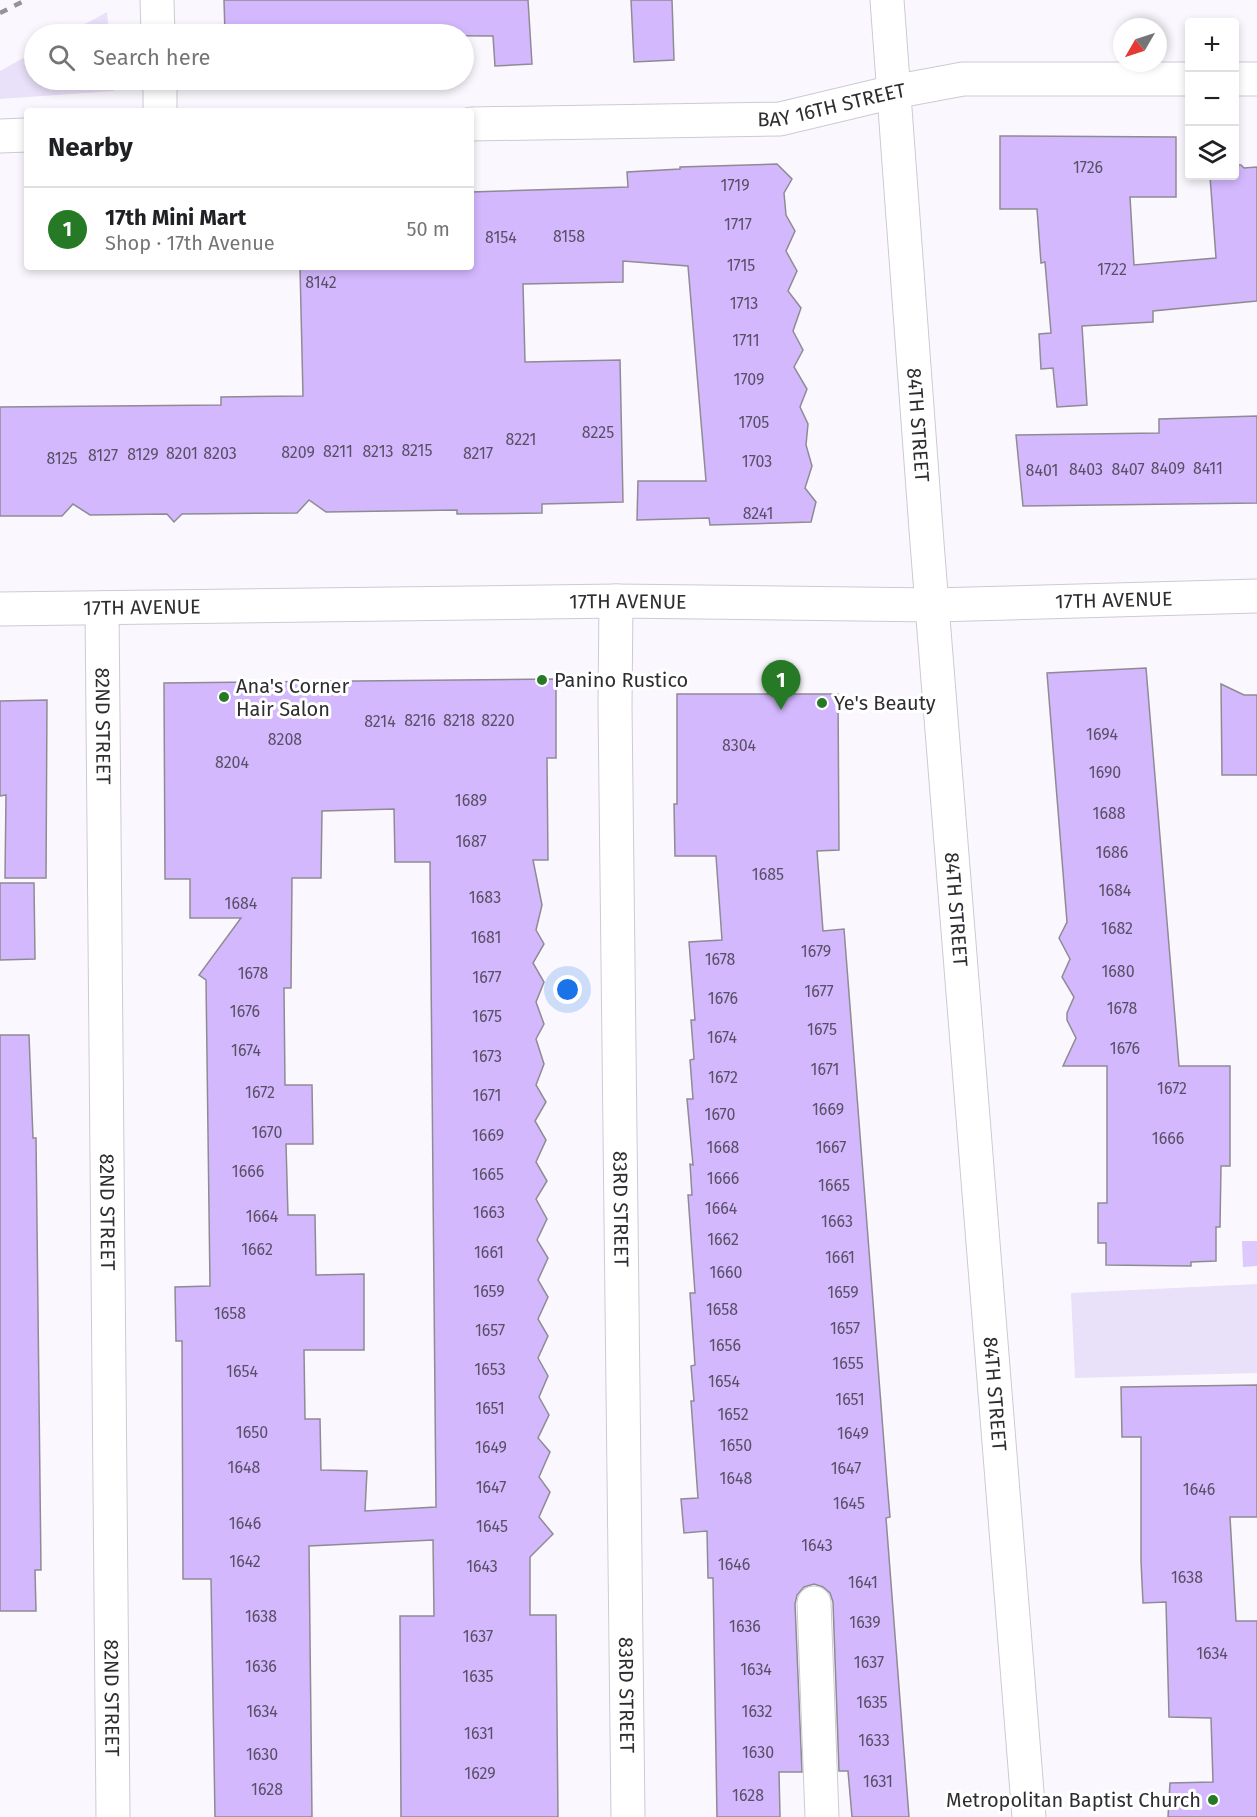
<!DOCTYPE html>
<html lang="en">
<head>
<meta charset="utf-8">
<style>
	body { margin:0; font-family:"Fira Sans",sans-serif; background:#f2f2f2; color:#202124 }
	.controls { position:absolute; right:18px; top:18px; display:grid; overflow:hidden; border-radius:6px; box-shadow:0 3px 9px #0003 }
	.controls button { width:54px; height:54px; display:grid; place-items:center; padding:0; border:0; border-bottom:2px solid #e0e0e0; background:#fff; color:#202124; font:30px sans-serif }
	.compass { position:absolute; left:1113px; top:18px; width:54px; height:54px; border-radius:50%; background:#fff; box-shadow:0 3px 9px #0003; rotate:231deg }
	.you { position:absolute; left:568px; top:990px; width:21px; height:21px; margin:-15px; border:4px solid #fff; border-radius:50%; background:#1a73e8; box-shadow:0 0 0 9px #1a73e833 }
	.badge { display:grid; place-items:center; width:39px; height:39px; border-radius:50%; background:#277a25; color:#fff; font-size:20px; font-weight:700 }
	.pin { position:absolute; translate:-50% -50px; filter:drop-shadow(0 2px 3px #0008) }
	.pin::after { content:''; position:absolute; top:32px; width:21px; height:18px; background:inherit; clip-path:polygon(0 0,100% 0,50% 100%) }
	.list { margin:0; padding:0; list-style:none }
	h2 { display:flex; justify-content:space-between; align-items:center; height:78px; margin:0; padding:0 24px; font-size:26px }
	h2 small { font-size:20px; font-weight:400; color:#757577 }
	.list li { display:grid; grid-template-columns:39px 1fr auto; gap:18px; align-items:center; box-sizing:border-box; height:84px; padding:0 24px; border-top:2px solid #e0e0e0 }
	.list b { display:block; font-size:22px; white-space:nowrap }
	.list p { margin:0; font-size:20px; white-space:nowrap; color:#757577 }
	.list em { font-size:20px; font-style:normal; color:#757577 }
	.icon { flex:none; width:33px; height:33px; fill:none; stroke:currentColor; stroke-width:2; stroke-linecap:round; stroke-linejoin:round }
	.map { position:relative; flex:none; width:1257px; height:1817px; overflow:hidden }
	.search { position:absolute; background:#fff; box-shadow:0 3px 9px #0003; left:24px; top:24px; width:450px; height:66px; display:flex; align-items:center; gap:15px; box-sizing:border-box; padding:0 21px; border-radius:33px; color:#757577; font-size:22px }
	.panel { position:absolute; background:#fff; box-shadow:0 3px 9px #0003; left:24px; top:108px; width:450px; height:162px; border-radius:6px }
	.map>svg:first-child { display:block }
</style>
</head>
<body>
<div class="map">
<svg width="1257" height="1817" viewBox="0 0 1257 1817">
	<rect width="100%" height="100%" fill="#faf8fe"/>
	<g fill="#e9e0f9">
		<polygon points="107,12 109,34 67,34"/>
		<polygon points="34,52 34,80 113,80 114,91 0,99 0,71"/>
		<polygon points="1257,1284 1257,1373 1075,1378 1071,1293"/>
	</g>
	<polygon fill="#dec9fe" points="1242,1241 1257,1241 1257,1266 1243,1267"/>
	<g fill="#d4b8fe" stroke="#8e8b93" stroke-width="1.5" fill-rule="evenodd">
		<polygon points="224,0 528,0 532,64 495,66 493,36 225,34"/>
		<polygon points="631,0 672,0 674,60 634,62"/>
		<polygon points="1000,136 1176,137 1176,197 1130,197 1134,265 1216,258 1210,176 1234,176 1234,165 1241,165 1244,168 1257,167 1257,301 1153,311 1153,322 1082,326 1087,405 1057,407 1053,368 1041,369 1039,334 1051,333 1045,262 1041,263 1037,209 1000,209"/>
		<polygon points="777,164 792,179 784,193 786,215 795,231 786,251 797,271 788,291 801,308 793,331 803,350 794,367 807,389 800,407 808,424 806,445 812,466 805,488 816,502 811,522 710,525 709,518 637,520 638,481 706,481 688,266 623,261 623,282 523,284 525,362 620,360 623,502 542,504 542,513 457,514 457,510 326,512 309,500 297,513 182,514 174,522 167,514 90,515 73,504 62,516 0,516 0,407 221,405 221,397 303,396 300,267 471,267 471,192 628,187 627,172 680,169 680,167"/>
		<polygon points="1257,416 1257,503 1023,506 1016,435 1159,433 1159,419"/>
		<polygon points="1146,668 1179,1066 1230,1066 1230,1166 1221,1166 1220,1227 1216,1227 1216,1261 1191,1262 1191,1266 1106,1265 1106,1243 1098,1243 1098,1203 1107,1203 1107,1066 1063,1066 1076,1038 1067,1020 1067,1013 1074,997 1062,977 1070,959 1059,938 1067,922 1047,673"/>
		<path d="M 556,679 L 556,758 L 547,758 L 548,860 L 533,860 L 542,905 L 536,930 L 544,944 L 533,963 L 544,982 L 536,1002 L 544,1024 L 536,1039 L 544,1064 L 536,1085 L 546,1102 L 535,1121 L 546,1140 L 536,1162 L 547,1181 L 536,1199 L 547,1219 L 537,1240 L 548,1258 L 538,1280 L 548,1297 L 538,1319 L 548,1336 L 538,1358 L 548,1376 L 539,1397 L 549,1415 L 538,1438 L 550,1452 L 539,1477 L 550,1492 L 539,1517 L 553,1534 L 530,1557 L 530,1615 L 556,1615 L 558,1817 L 401,1817 L 400,1616 L 434,1616 L 433,1540 L 309,1546 L 312,1817 L 215,1817 L 211,1579 L 183,1579 L 182,1341 L 176,1341 L 175,1287 L 210,1286 L 206,980 L 199,975 L 241,918 L 190,918 L 190,879 L 165,879 L 164,683 ZM 394,809 L 395,862 L 430,862 L 436,1507 L 365,1511 L 367,1471 L 321,1470 L 320,1419 L 305,1419 L 304,1350 L 364,1350 L 364,1274 L 316,1275 L 315,1215 L 288,1215 L 286,1144 L 313,1144 L 312,1085 L 285,1085 L 284,988 L 291,988 L 292,878 L 321,878 L 322,811 Z"/>
		<polygon points="1221,684 1244,695 1257,695 1257,775 1222,775"/>
		<polygon points="677,694 838,694 839,850 817,851 823,931 844,929 887,1482 890,1517 886,1518 909,1817 852,1817 848,1771 839,1771 833,1602 830,1593 823,1587 814,1584 804,1587 797,1595 795,1604 802,1772 779,1772 780,1817 717,1817 713,1578 708,1578 707,1531 684,1533 681,1499 698,1498 691,1401 694,1401 691,1366 695,1365 690,1293 695,1293 688,1195 692,1195 690,1164 693,1165 687,1099 693,1099 690,1060 694,1059 691,1020 695,1020 689,942 722,940 716,856 675,856 674,804 677,804"/>
		<polygon points="47,700 46,878 5,878 6,795 0,796 0,701"/>
		<polygon points="0,883 34,883 35,959 0,960"/>
		<polygon points="0,1035 29,1035 33,1138 36,1138 41,1570 35,1570 36,1611 0,1611"/>
		<polygon points="1257,1385 1257,1517 1230,1517 1236,1621 1257,1621 1257,1817 1168,1817 1170,1783 1213,1782 1211,1718 1169,1717 1166,1602 1143,1603 1141,1561 1141,1437 1122,1437 1121,1387"/>
	</g>
	<g fill="none" stroke-linecap="round" stroke-linejoin="round">
		<defs>
			<g id="minor">
				<polyline points="157,0 158,34"/>
				<path id="s1" d="M 887,0 L 927,543 L 1029,1817"/>
				<polyline points="1234,79 1257,79"/>
				<polyline points="160,80 160,111"/>
				<path id="s2" d="M 471,124 L 780,119 L 893,92 L 963,79 L 1190,79"/>
				<polyline points="0,136 27,135"/>
				<path id="s3" d="M 616,601 L 615,705 L 628,1817"/>
				<path id="s4" d="M 102,608 L 113,1817"/>
				<path id="s5" d="M 0,609 L 616,601 L 933,605 L 1257,596"/>
				<polyline points="814,1603 822,1817"/>
			</g>
		</defs>
		<use href="#minor" stroke="#cdcad2" stroke-width="35"/>
		<use href="#minor" stroke="#fff" stroke-width="33"/>
		<polyline stroke="#949397" stroke-width="4.5" stroke-dasharray="8 8" stroke-linecap="butt" points="0,13 26,0"/>
	</g>
	<g fill="#277a25" stroke="#fff" stroke-width="2">
		<circle cx="542" cy="680" r="6"/>
		<circle cx="224" cy="697" r="6"/>
		<circle cx="822" cy="703" r="6"/>
		<circle cx="1213" cy="1800" r="6"/>
	</g>
	<g text-anchor="middle" dominant-baseline="central" stroke-width="6" stroke-linejoin="round" paint-order="stroke">
		<g font-size="16" fill="#585064">
			<text x="1088" y="167">1726</text>
			<text x="735" y="185">1719</text>
			<text x="738" y="224">1717</text>
			<text x="569" y="236">8158</text>
			<text x="501" y="237">8154</text>
			<text x="741" y="265">1715</text>
			<text x="1112" y="269">1722</text>
			<text x="321" y="282">8142</text>
			<text x="744" y="303">1713</text>
			<text x="746" y="340">1711</text>
			<text x="749" y="379">1709</text>
			<text x="754" y="422">1705</text>
			<text x="598" y="432">8225</text>
			<text x="521" y="439">8221</text>
			<text x="417" y="450">8215</text>
			<text x="338" y="451">8211</text>
			<text x="378" y="451">8213</text>
			<text x="298" y="452">8209</text>
			<text x="182" y="453">8201</text>
			<text x="220" y="453">8203</text>
			<text x="478" y="453">8217</text>
			<text x="143" y="454">8129</text>
			<text x="103" y="455">8127</text>
			<text x="62" y="458">8125</text>
			<text x="757" y="461">1703</text>
			<text x="1168" y="468">8409</text>
			<text x="1208" y="468">8411</text>
			<text x="1086" y="469">8403</text>
			<text x="1128" y="469">8407</text>
			<text x="1042" y="470">8401</text>
			<text x="758" y="513">8241</text>
			<text x="420" y="720">8216</text>
			<text x="459" y="720">8218</text>
			<text x="498" y="720">8220</text>
			<text x="380" y="721">8214</text>
			<text x="1102" y="734">1694</text>
			<text x="285" y="739">8208</text>
			<text x="739" y="745">8304</text>
			<text x="232" y="762">8204</text>
			<text x="1105" y="772">1690</text>
			<text x="471" y="800">1689</text>
			<text x="1109" y="813">1688</text>
			<text x="471" y="841">1687</text>
			<text x="1112" y="852">1686</text>
			<text x="768" y="874">1685</text>
			<text x="1115" y="890">1684</text>
			<text x="485" y="897">1683</text>
			<text x="241" y="903">1684</text>
			<text x="1117" y="928">1682</text>
			<text x="486" y="937">1681</text>
			<text x="816" y="951">1679</text>
			<text x="720" y="959">1678</text>
			<text x="1118" y="971">1680</text>
			<text x="253" y="973">1678</text>
			<text x="487" y="977">1677</text>
			<text x="819" y="991">1677</text>
			<text x="723" y="998">1676</text>
			<text x="1122" y="1008">1678</text>
			<text x="245" y="1011">1676</text>
			<text x="487" y="1016">1675</text>
			<text x="822" y="1029">1675</text>
			<text x="722" y="1037">1674</text>
			<text x="1125" y="1048">1676</text>
			<text x="246" y="1050">1674</text>
			<text x="487" y="1056">1673</text>
			<text x="825" y="1069">1671</text>
			<text x="723" y="1077">1672</text>
			<text x="1172" y="1088">1672</text>
			<text x="260" y="1092">1672</text>
			<text x="487" y="1095">1671</text>
			<text x="828" y="1109">1669</text>
			<text x="720" y="1114">1670</text>
			<text x="267" y="1132">1670</text>
			<text x="488" y="1135">1669</text>
			<text x="1168" y="1138">1666</text>
			<text x="723" y="1147">1668</text>
			<text x="831" y="1147">1667</text>
			<text x="248" y="1171">1666</text>
			<text x="488" y="1174">1665</text>
			<text x="723" y="1178">1666</text>
			<text x="834" y="1185">1665</text>
			<text x="721" y="1208">1664</text>
			<text x="489" y="1212">1663</text>
			<text x="262" y="1216">1664</text>
			<text x="837" y="1221">1663</text>
			<text x="723" y="1239">1662</text>
			<text x="257" y="1249">1662</text>
			<text x="489" y="1252">1661</text>
			<text x="840" y="1257">1661</text>
			<text x="726" y="1272">1660</text>
			<text x="489" y="1291">1659</text>
			<text x="843" y="1292">1659</text>
			<text x="722" y="1309">1658</text>
			<text x="230" y="1313">1658</text>
			<text x="845" y="1328">1657</text>
			<text x="490" y="1330">1657</text>
			<text x="725" y="1345">1656</text>
			<text x="848" y="1363">1655</text>
			<text x="490" y="1369">1653</text>
			<text x="242" y="1371">1654</text>
			<text x="724" y="1381">1654</text>
			<text x="850" y="1399">1651</text>
			<text x="490" y="1408">1651</text>
			<text x="733" y="1414">1652</text>
			<text x="252" y="1432">1650</text>
			<text x="853" y="1433">1649</text>
			<text x="736" y="1445">1650</text>
			<text x="491" y="1447">1649</text>
			<text x="244" y="1467">1648</text>
			<text x="846" y="1468">1647</text>
			<text x="736" y="1478">1648</text>
			<text x="491" y="1487">1647</text>
			<text x="1199" y="1489">1646</text>
			<text x="849" y="1503">1645</text>
			<text x="245" y="1523">1646</text>
			<text x="492" y="1526">1645</text>
			<text x="817" y="1545">1643</text>
			<text x="245" y="1561">1642</text>
			<text x="734" y="1564">1646</text>
			<text x="482" y="1566">1643</text>
			<text x="1187" y="1577">1638</text>
			<text x="863" y="1582">1641</text>
			<text x="261" y="1616">1638</text>
			<text x="865" y="1622">1639</text>
			<text x="745" y="1626">1636</text>
			<text x="478" y="1636">1637</text>
			<text x="1212" y="1653">1634</text>
			<text x="869" y="1662">1637</text>
			<text x="261" y="1666">1636</text>
			<text x="756" y="1669">1634</text>
			<text x="478" y="1676">1635</text>
			<text x="872" y="1702">1635</text>
			<text x="262" y="1711">1634</text>
			<text x="757" y="1711">1632</text>
			<text x="479" y="1733">1631</text>
			<text x="874" y="1740">1633</text>
			<text x="758" y="1752">1630</text>
			<text x="262" y="1754">1630</text>
			<text x="480" y="1773">1629</text>
			<text x="878" y="1781">1631</text>
			<text x="267" y="1789">1628</text>
			<text x="748" y="1795">1628</text>
		</g>
		<g font-size="20" fill="#2e2d30" stroke="#fff">
			<text stroke="none"><textPath href="#s2" startOffset="362">BAY 16TH STREET</textPath></text>
			<text stroke="none"><textPath href="#s1" startOffset="426">84TH STREET</textPath></text>
			<text stroke="none"><textPath href="#s5" startOffset="1114">17TH AVENUE</textPath></text>
			<text stroke="none"><textPath href="#s5" startOffset="628">17TH AVENUE</textPath></text>
			<text stroke="none"><textPath href="#s5" startOffset="142">17TH AVENUE</textPath></text>
			<text stroke="none"><textPath href="#s4" startOffset="118">82ND STREET</textPath></text>
			<text stroke="none"><textPath href="#s1" startOffset="912">84TH STREET</textPath></text>
			<text stroke="none"><textPath href="#s3" startOffset="608">83RD STREET</textPath></text>
			<text stroke="none"><textPath href="#s4" startOffset="604">82ND STREET</textPath></text>
			<text stroke="none"><textPath href="#s1" startOffset="1398">84TH STREET</textPath></text>
			<text stroke="none"><textPath href="#s3" startOffset="1094">83RD STREET</textPath></text>
			<text stroke="none"><textPath href="#s4" startOffset="1090">82ND STREET</textPath></text>
		</g>
		<g font-size="20" fill="#2e2d30" stroke="#fff" text-anchor="start">
			<text x="554" y="680">Panino Rustico</text>
			<text x="236" y="686">Ana's Corner<tspan x="236" dy="23">Hair Salon</tspan></text>
			<text x="834" y="703">Ye's Beauty</text>
			<text x="1201" y="1800" text-anchor="end">Metropolitan Baptist Church</text>
		</g>
	</g>
</svg>
<div class="controls">
<button>+</button>
<button>−</button>
<button><svg class="icon" aria-label="layers" viewBox="0 0 24 24"><path d="M12 4l9 5-9 5-9-5zM3 14l9 5 9-5"/></svg></button>
</div>
<svg class="compass" viewBox="-18 -18 36 36"><path d="M0-13l5 13h-10z" fill="#e53935"/><path d="M0 13l5-13h-10z" fill="#757577"/></svg>
<div class="you"></div>
<div class="pin badge" style="left:781px;top:710px">1</div>
<div class="search"><svg class="icon" aria-label="search" viewBox="0 0 24 24"><circle cx="10" cy="10" r="6"/><path d="M15 15l6 6"/></svg>Search here</div>
<section class="panel">
<h2>Nearby<small></small></h2>
<ul class="list">
<li><span class="badge">1</span><div><b>17th Mini Mart</b><p>Shop · 17th Avenue</p></div><em>50 m</em></li>
</ul>
</section>
</div>
</body>
</html>
